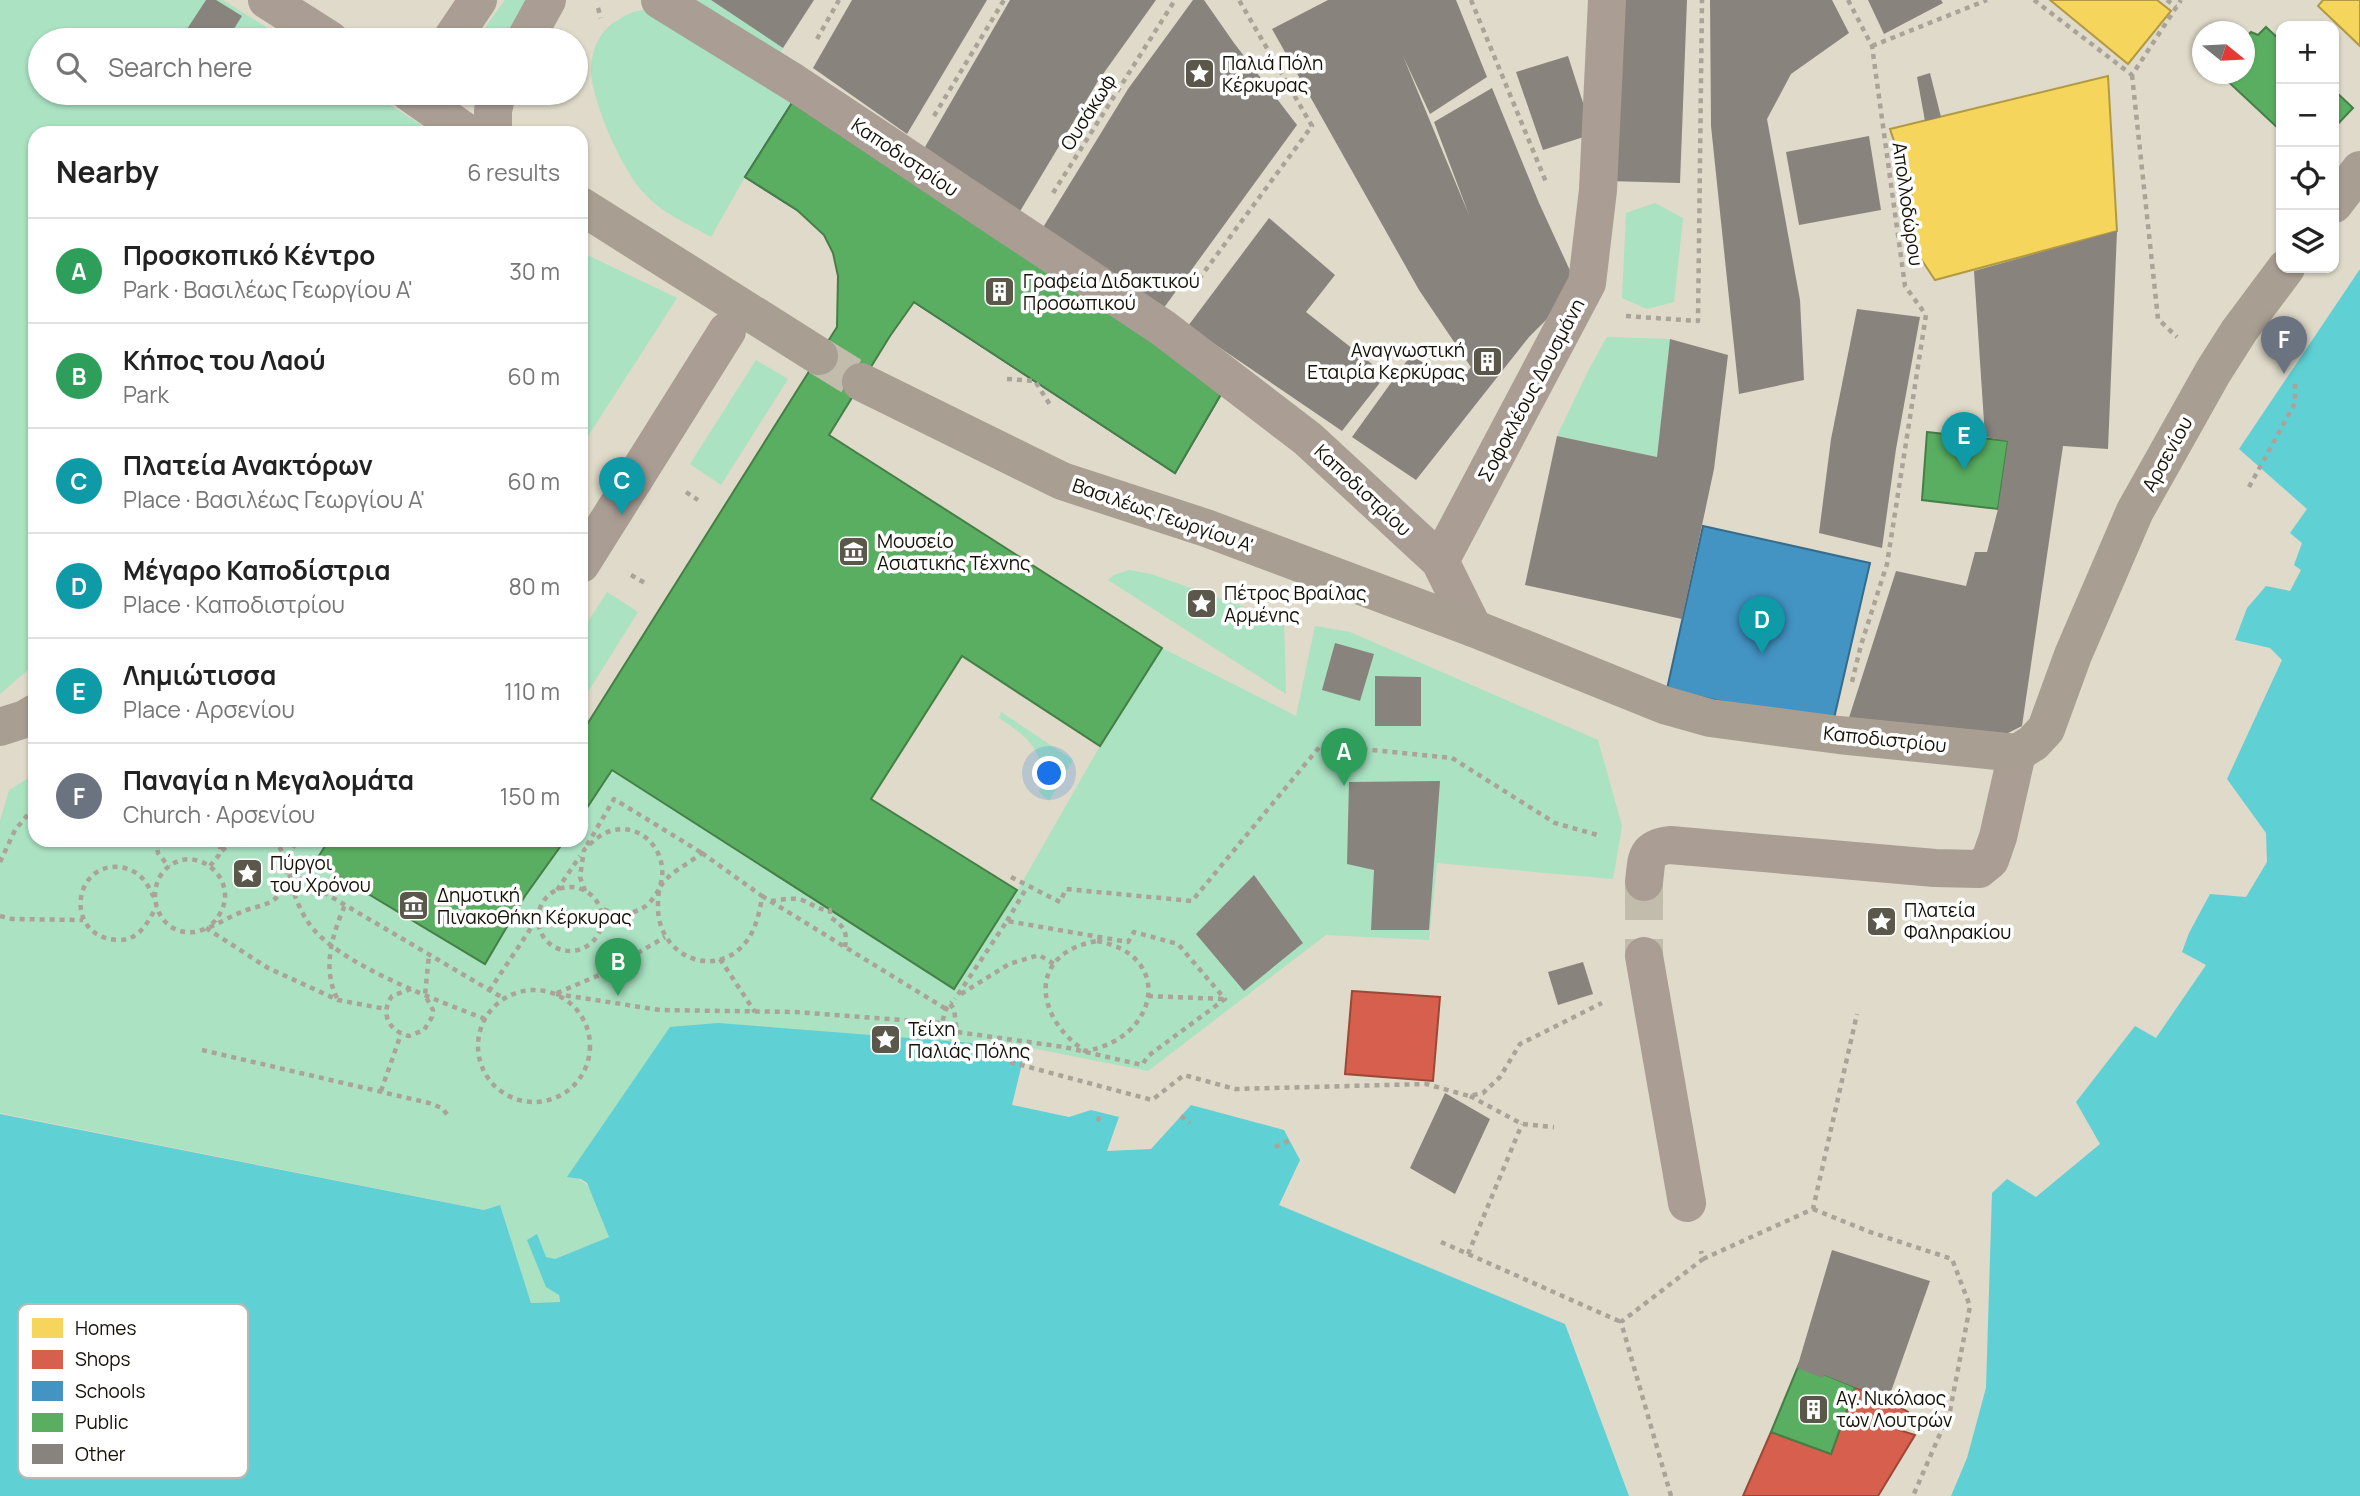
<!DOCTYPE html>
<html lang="en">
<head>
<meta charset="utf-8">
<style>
	body { margin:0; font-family:Manrope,sans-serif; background:#f6f6f6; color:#222 }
	.controls { position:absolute; right:21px; top:21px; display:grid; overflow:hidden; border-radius:14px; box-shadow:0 2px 5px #0004 }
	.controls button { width:63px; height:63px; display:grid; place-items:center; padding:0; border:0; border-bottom:2px solid #e0e0e0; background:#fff; color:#222; font:35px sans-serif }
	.compass { position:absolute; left:2192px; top:21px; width:63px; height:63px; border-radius:50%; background:#fff; box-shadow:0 2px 5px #0004; rotate:108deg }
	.you { position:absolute; left:1050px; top:774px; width:24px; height:24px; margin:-18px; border:5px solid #fff; border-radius:50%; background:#1a73e8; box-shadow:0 0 0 10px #1a73e833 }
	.badge { display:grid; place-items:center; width:46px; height:46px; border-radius:50%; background:#5b574b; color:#fff; font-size:23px; font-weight:700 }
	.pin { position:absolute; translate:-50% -58px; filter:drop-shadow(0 2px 4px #0008) }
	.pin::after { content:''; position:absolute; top:37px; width:24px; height:21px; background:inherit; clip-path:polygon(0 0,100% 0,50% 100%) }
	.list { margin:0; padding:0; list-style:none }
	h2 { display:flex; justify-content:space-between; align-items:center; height:91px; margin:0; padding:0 28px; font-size:30px }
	h2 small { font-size:23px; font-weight:400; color:#767676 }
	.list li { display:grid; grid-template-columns:46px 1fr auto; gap:21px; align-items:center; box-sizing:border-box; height:105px; padding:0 28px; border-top:2px solid #e0e0e0 }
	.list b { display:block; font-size:26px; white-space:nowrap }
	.list p { margin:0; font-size:23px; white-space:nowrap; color:#767676 }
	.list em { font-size:23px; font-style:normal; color:#767676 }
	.icon { flex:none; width:38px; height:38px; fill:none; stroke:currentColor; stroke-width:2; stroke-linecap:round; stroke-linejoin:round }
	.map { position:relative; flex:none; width:2360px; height:1496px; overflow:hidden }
	.search { position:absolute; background:#fff; box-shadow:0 2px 5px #0004; left:28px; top:28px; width:560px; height:77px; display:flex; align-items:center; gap:18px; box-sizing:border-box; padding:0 24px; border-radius:38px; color:#767676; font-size:26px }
	.panel { position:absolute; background:#fff; box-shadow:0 2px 5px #0004; left:28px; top:126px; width:560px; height:721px; border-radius:21px }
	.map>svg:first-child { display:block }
</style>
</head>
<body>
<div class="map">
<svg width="2360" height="1496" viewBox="0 0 2360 1496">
	<rect width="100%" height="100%" fill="#dfdac9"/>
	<g fill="#aae2c2">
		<polygon points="0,0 223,0 287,40 40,40 40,93 371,93 420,124 426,133 35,133 35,664 0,694"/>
		<polygon points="505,0 529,0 501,40 476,40"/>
		<polygon points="686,0 711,0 783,48 775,61"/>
		<path d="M 647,10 L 792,103 L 745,177 L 711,237 C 689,224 661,213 644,193 C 622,170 592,102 591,70 C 591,53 598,34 613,23 C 624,16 633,10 647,10 Z"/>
		<polygon points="1655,203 1683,218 1674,302 1647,309 1622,298 1626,213"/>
		<polygon points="581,252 677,298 581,447"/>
		<polygon points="1607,337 1670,339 1657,457 1557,436 1589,369"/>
		<polygon points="756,360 788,379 721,485 690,464"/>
		<polygon points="1129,570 1151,574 1284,621 1286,694 1108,580 1114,575"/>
		<polygon points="607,592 638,612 581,703 581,633"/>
		<path d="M 1315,626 L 1350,632 L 1598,740 L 1622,826 L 1613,879 L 1437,863 L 1429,940 L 1326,935 L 1148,1071 L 1026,1047 L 568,1177 C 595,1176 601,1216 609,1237 L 555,1259 L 546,1257 L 560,1302 L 531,1303 L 500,1205 L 484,1210 L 0,1113 L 0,821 L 9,790 L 35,774 L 35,840 L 329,840 L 315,863 L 485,964 L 525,896 L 565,840 L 581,840 L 581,817 L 612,770 L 954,989 L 1012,900 L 1100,746 L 1162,648 L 1296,716 Z"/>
		<path d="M 1001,712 L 1073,760 L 1049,801 L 1039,792 C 1047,753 1030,738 999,718 Z"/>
	</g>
	<g fill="#5fd1d4">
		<polygon points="2360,269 2360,1496 1951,1496 1967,1458 1986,1388 1992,1193 2007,1179 2036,1197 2100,1144 2076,1102 2135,1026 2156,1038 2206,965 2182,952 2189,933 2210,894 2246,897 2267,862 2266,833 2227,779 2282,660 2270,648 2235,640 2247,608 2266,586 2290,591 2301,570 2294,565 2302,543 2290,533 2307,509 2239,449"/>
		<polygon points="718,1023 1026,1047 1012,1105 1069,1117 1091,1110 1119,1117 1107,1151 1151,1149 1191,1105 1284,1130 1300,1160 1279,1205 1565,1324 1629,1496 0,1496 0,1114 484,1210 500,1205 531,1303 560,1302 559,1295 546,1287 527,1240 537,1234 546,1257 555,1259 609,1237 587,1183 581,1179 567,1177 670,1027"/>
	</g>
	<g fill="#f6d55c" stroke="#b29a42" stroke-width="2">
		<polygon points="2050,0 2157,0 2171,11 2128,64"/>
		<polygon points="2323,0 2360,0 2360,46 2318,6"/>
		<polygon points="2108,76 2117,231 1935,280 1917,253 1912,196 1890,129"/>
	</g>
	<g fill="#d6604d" stroke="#9c4838" stroke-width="2">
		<polygon points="1352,991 1440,997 1433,1081 1345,1074"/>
		<polygon points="1855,1387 1888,1400 1908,1412 1899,1430 1915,1435 1878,1496 1743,1496 1771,1432 1831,1454"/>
	</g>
	<g fill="#4393c3" stroke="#356c8b" stroke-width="2">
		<polygon points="792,103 1224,389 1175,473 914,302 926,283 802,201 797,210 745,177"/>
		<polygon points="1703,526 1870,563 1832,727 1667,689"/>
	</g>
	<g fill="#5aae61" stroke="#457f46" stroke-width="2">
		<polygon points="2266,27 2281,41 2281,131 2221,75 2244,74 2244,39 2251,32 2258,35"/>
		<polygon points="2334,90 2353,108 2334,128"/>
		<polygon points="792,103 1224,389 1175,473 914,302 890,336 829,435 1162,648 1100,746 962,656 871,799 1017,890 954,989 612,770 581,817 581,734 837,327 838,276 833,253 824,235 797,210 745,177"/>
		<polygon points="1927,432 2008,441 1998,509 1922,500"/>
		<polygon points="329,840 565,840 525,896 485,964 315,862"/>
		<polygon points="1799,1364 1855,1387 1831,1454 1771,1432"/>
	</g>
	<g fill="#89837e">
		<polygon points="206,0 216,0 242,16 227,40 204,40 187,29"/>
		<polygon points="711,0 814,0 783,48"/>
		<polygon points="852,0 987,0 907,134 813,68"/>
		<polygon points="1010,0 1156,0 1098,81 1019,213 925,147"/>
		<polygon points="1193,0 1204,0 1234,43 1297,125 1163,309 1042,229 1128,89"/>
		<polygon points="1328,0 1456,0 1487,77 1430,114 1403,56 1469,215 1434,122 1492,88 1539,203 1578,288 1529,337 1416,480 1352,437 1411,355 1457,384 1471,367 1419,290 1272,29"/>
		<polygon points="1616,0 1687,0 1680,183 1608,181"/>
		<polygon points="1710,0 1832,0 1849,33 1791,74 1767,119 1800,300 1804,380 1739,394 1711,126"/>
		<polygon points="1868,0 1941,0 1943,3 1884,34"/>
		<polygon points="1568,56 1593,134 1543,150 1516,72"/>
		<polygon points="1930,73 1941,117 1925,121 1917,77"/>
		<polygon points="1869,136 1881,210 1799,225 1786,152"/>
		<polygon points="1269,218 1335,275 1306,312 1386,375 1342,431 1188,326"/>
		<polygon points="2117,231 2108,449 2063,446 2022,726 1996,739 1846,727 1896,571 1966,586 1975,552 1987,552 1998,509 2008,441 1985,437 1974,271"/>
		<polygon points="1857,309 1920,317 1896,449 1882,548 1819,533 1831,439"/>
		<polygon points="1670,339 1728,355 1714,469 1682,619 1525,585 1557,436 1657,457"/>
		<polygon points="1335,643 1374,654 1360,701 1322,690"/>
		<polygon points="1375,676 1421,677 1421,726 1375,726"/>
		<polygon points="1440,781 1429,930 1371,930 1374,870 1347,864 1349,782"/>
		<polygon points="1254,875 1303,943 1244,991 1196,934"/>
		<polygon points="1583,962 1593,994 1558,1005 1548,972"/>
		<polygon points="1445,1093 1490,1119 1455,1194 1410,1168"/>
		<polygon points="1832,1250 1930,1281 1888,1400 1824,1375 1823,1378 1797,1368"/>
	</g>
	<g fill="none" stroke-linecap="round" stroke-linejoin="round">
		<polyline stroke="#c1bcac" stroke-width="38" stroke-dasharray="38 19" stroke-linecap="butt" points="1644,882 1644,956"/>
		<polyline stroke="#c1bcac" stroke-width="38" stroke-dasharray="38 19" stroke-linecap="butt" points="819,356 861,382"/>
		<g stroke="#aba399" stroke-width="4.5" stroke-dasharray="5 5" stroke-linecap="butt">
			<polyline points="1471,0 1546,182"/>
			<polyline points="1848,0 1872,46 1905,286 1926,315 1887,564 1861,645 1851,686"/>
			<polyline points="2034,0 2132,75 2181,0"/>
			<polyline points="2167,0 2176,7"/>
			<polyline points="598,8 601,18"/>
			<polyline points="817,39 839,0"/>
			<polyline points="1872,46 1987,0"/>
			<polyline points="2132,75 2158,319 2177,337"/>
			<polyline points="934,116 1004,0"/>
			<polyline points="1053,193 1175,0"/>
			<polyline points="1193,287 1312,126 1239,0"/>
			<polyline points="1626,316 1698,321 1702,0"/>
			<polyline points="1007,379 1035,381 1052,408"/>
			<polyline points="2249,487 2295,403 2295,381"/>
			<polyline points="686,492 698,500"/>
			<polyline points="631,575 645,583"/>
			<polyline points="156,840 158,853 169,867"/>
			<path d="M 272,840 C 290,854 287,873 294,893 C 297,902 302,913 308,922 C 334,963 439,1001 485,1019"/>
			<polyline points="587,845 614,799 702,853"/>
			<polyline points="222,851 233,840"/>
			<path d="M 702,853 L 762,896 C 760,911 756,929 746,942 C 715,981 659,956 658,909 C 658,903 658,893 660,887 C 668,873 690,863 702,853 Z"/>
			<polyline points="287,856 298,840"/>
			<polyline points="0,862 15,830 35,806"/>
			<polyline points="210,866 219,855 222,840"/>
			<polyline points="289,872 503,998"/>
			<polyline points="1011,877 1060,902 1066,889 1192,901 1321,745 1452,758 1555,823 1601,836"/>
			<circle cx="570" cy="919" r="32"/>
			<polyline points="557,890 580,856"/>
			<path d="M 585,891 L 580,877 L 584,850 C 590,844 597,837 605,833 C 648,814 683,871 648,904 C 635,916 618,914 602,909"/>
			<polyline points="762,896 946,1009"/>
			<path d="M 154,897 C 150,891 148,884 143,879 C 137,872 128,868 119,867 C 72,863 64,938 118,940 C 138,941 148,923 156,907"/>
			<path d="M 771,901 C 781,900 792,897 802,900 C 813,904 817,910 830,910 L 830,917 C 843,926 848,930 845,947"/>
			<polyline points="0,916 12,919 83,920"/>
			<polyline points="1007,921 1027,887"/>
			<path d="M 212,924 C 251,884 193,836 163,872 C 144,896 161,936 194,932 C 211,929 228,917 244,911 C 256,906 269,906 278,896 C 285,890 287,881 288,872"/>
			<polyline points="206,928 268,968 338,1000 386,1009"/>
			<path d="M 1097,941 C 1175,955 1159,1039 1085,1051 C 1034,1017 1027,953 1097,941 Z"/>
			<polyline points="720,959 755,1012"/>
			<path d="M 411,989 L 392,996 C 380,1013 388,1031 409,1036 L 424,1030 L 432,1017 L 433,1010 L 425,995 L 429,955"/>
			<circle cx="534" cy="1046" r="56"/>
			<polyline points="489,991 537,919"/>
			<polyline points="557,993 604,973 665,937"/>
			<polyline points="556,994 660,1010 796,1012 942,1023 946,1009 952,1002"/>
			<polyline points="961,994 1009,964 1039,955 1054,964"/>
			<polyline points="1148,996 1224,999"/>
			<path d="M 337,998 C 322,968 332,935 345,905"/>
			<polyline points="950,1004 954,1009 957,1032 1064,1047 1142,1065 1148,1056 1225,999 1178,944 1134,932 1128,942 1007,921 955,999"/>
			<polyline points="202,1050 429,1103 442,1108 450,1118"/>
			<polyline points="1010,1062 1152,1100 1184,1075 1235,1089 1426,1084 1469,1096 1483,1093 1500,1077 1520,1044 1602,1003"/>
			<polyline points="381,1091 401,1034"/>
			<polyline points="1470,1096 1522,1124 1554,1127"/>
			<polyline points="1181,1116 1190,1123"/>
			<polyline points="1097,1121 1103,1113"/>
			<polyline points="1275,1147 1293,1139"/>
			<polyline points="1813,1209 1870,1232 1952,1259 1970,1306 1950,1411 1913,1496"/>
			<polyline points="1441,1242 1621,1322"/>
			<polyline points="1468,1254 1522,1124"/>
			<polyline points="1703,1259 1813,1209 1857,1014"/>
			<polyline points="1671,1496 1621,1322 1703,1259 1701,1251"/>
		</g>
		<g stroke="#a99d94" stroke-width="38">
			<polyline points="267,0 330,40"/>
			<polyline points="660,0 793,82 1163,328 1278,416 1308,439 1440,561 1473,628"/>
			<polyline points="451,40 478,0"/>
			<polyline points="525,40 547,0"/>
			<polyline points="410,93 467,133"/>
			<polyline points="493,133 493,111 497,93"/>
			<polyline points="1440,561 1587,283 1598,190 1607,0"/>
			<polyline points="581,564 727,331"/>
			<path d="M 1644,882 C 1647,859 1644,848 1670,845 L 1935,868 L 1979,869 L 1990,860 L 1998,837 L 2017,753"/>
			<polyline points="1644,956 1687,1203"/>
		</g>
		<g stroke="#a99e92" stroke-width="38">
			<polyline points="2334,204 2360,170"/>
			<polyline points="581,206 819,356"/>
			<polyline points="861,382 1062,481 1206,528 1473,628 1664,705 1710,718 1839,735 2017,753 2033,743 2046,729 2073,655 2135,511 2213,372 2239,331 2286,268"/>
			<polyline points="0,727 25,719 35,713"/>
		</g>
	</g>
	<defs>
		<symbol id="sight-square" viewBox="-11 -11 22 22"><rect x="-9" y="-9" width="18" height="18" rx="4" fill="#5b574b" stroke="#fff"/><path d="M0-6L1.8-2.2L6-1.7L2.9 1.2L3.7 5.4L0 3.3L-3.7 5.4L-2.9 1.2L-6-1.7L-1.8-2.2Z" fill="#fff"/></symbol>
		<symbol id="building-square" viewBox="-11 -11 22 22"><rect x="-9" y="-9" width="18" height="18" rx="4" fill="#5b574b" stroke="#fff"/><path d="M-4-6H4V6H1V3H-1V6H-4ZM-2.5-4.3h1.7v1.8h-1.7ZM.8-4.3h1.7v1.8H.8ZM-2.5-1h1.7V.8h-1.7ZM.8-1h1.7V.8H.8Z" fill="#fff"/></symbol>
		<symbol id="museum-square" viewBox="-11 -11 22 22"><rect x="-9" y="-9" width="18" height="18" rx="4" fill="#5b574b" stroke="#fff"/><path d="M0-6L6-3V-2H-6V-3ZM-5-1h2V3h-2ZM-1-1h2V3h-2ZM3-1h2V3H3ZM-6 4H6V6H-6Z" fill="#fff"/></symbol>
	</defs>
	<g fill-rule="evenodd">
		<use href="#sight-square" x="1182" y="56" width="35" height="35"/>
		<use href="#building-square" x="982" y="274" width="35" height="35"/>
		<use href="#building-square" x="1470" y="344" width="35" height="35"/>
		<use href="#museum-square" x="836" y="534" width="35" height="35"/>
		<use href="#sight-square" x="1184" y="586" width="35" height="35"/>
		<use href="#sight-square" x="230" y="856" width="35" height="35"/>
		<use href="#museum-square" x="396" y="888" width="35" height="35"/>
		<use href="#sight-square" x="1864" y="904" width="35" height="35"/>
		<use href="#sight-square" x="868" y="1022" width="35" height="35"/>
		<use href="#building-square" x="1796" y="1392" width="35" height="35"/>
	</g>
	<g text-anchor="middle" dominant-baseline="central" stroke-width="7" stroke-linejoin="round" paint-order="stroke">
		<g font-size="19" fill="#141107" stroke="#fff" text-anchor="start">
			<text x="1222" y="63">Παλιά Πόλη<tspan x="1222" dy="22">Κέρκυρας</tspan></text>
			<text x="1023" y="281">Γραφεία Διδακτικού<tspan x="1023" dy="22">Προσωπικού</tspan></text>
			<text x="1465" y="350" text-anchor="end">Αναγνωστική<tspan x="1465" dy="22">Εταιρία Κερκύρας</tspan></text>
			<text x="877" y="541">Μουσείο<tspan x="877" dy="22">Ασιατικής Τέχνης</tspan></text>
			<text x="1224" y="593">Πέτρος Βραίλας<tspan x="1224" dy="22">Αρμένης</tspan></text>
			<text x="270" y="863">Πύργοι<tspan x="270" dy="22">του Χρόνου</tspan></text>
			<text x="437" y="895">Δημοτική<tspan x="437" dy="22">Πινακοθήκη Κέρκυρας</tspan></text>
			<text x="1904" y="910">Πλατεία<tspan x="1904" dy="22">Φαληρακίου</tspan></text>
			<text x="908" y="1029">Τείχη<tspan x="908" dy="22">Παλιάς Πόλης</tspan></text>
			<text x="1836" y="1398">Αγ. Νικόλαος<tspan x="1836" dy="22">των Λουτρών</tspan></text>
		</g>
		<g font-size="19" fill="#141107" stroke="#fff">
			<text transform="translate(1088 112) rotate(-58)">Ουσάκωφ</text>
			<text transform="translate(905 157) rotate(34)">Καποδιστρίου</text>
			<text transform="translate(1908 204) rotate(82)">Απολλοδώρου</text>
			<text transform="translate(1531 390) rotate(-62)">Σοφοκλέους Δουσμάνη</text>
			<text transform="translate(2167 454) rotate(-61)">Αρσενίου</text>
			<text transform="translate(1363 490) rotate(43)">Καποδιστρίου</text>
			<text transform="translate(1163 515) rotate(19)">Βασιλέως Γεωργίου Α'</text>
			<text transform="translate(1885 739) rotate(6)">Καποδιστρίου</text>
		</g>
	</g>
	<rect x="18" y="1304" width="230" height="174" rx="10" fill="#fff" stroke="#b8b8b5" stroke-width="2"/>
	<rect x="32" y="1318" width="31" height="20" fill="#f6d55c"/>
	<rect x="32" y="1350" width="31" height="19" fill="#d6604d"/>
	<rect x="32" y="1381" width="31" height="20" fill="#4393c3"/>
	<rect x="32" y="1413" width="31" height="19" fill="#5aae61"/>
	<rect x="32" y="1444" width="31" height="20" fill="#89837e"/>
	<g font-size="19" fill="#141107">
		<text x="75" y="1335">Homes</text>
		<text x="75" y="1366">Shops</text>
		<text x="75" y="1398">Schools</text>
		<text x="75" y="1429">Public</text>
		<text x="75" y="1461">Other</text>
	</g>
</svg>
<div class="controls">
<button>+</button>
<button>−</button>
<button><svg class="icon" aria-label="locate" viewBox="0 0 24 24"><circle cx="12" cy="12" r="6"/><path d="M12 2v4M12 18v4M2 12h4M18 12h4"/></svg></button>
<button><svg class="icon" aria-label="layers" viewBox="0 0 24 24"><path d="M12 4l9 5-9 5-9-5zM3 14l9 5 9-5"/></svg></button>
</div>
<svg class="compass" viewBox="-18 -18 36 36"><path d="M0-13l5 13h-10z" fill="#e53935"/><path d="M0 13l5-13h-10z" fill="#767676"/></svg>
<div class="you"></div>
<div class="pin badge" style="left:1344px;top:786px;background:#2e9e5b">A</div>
<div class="pin badge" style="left:618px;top:996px;background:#2e9e5b">B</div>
<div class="pin badge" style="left:622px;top:515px;background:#0f9aa8">C</div>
<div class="pin badge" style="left:1762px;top:654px;background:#0f9aa8">D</div>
<div class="pin badge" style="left:1964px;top:470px;background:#0f9aa8">E</div>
<div class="pin badge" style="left:2284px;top:374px;background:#6b7280">F</div>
<div class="search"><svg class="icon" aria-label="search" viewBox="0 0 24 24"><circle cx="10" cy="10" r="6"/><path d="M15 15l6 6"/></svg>Search here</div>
<section class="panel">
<h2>Nearby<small>6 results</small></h2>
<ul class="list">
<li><span class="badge" style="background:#2e9e5b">A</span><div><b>Προσκοπικό Κέντρο</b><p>Park · Βασιλέως Γεωργίου Α'</p></div><em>30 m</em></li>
<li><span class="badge" style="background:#2e9e5b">B</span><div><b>Κήπος του Λαού</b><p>Park</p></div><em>60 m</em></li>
<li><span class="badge" style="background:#0f9aa8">C</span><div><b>Πλατεία Ανακτόρων</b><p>Place · Βασιλέως Γεωργίου Α'</p></div><em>60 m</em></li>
<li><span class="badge" style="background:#0f9aa8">D</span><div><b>Μέγαρο Καποδίστρια</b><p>Place · Καποδιστρίου</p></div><em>80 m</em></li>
<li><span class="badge" style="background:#0f9aa8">E</span><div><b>Λημιώτισσα</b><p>Place · Αρσενίου</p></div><em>110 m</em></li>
<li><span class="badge" style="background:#6b7280">F</span><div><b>Παναγία η Μεγαλομάτα</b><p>Church · Αρσενίου</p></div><em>150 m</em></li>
</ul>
</section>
</div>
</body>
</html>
